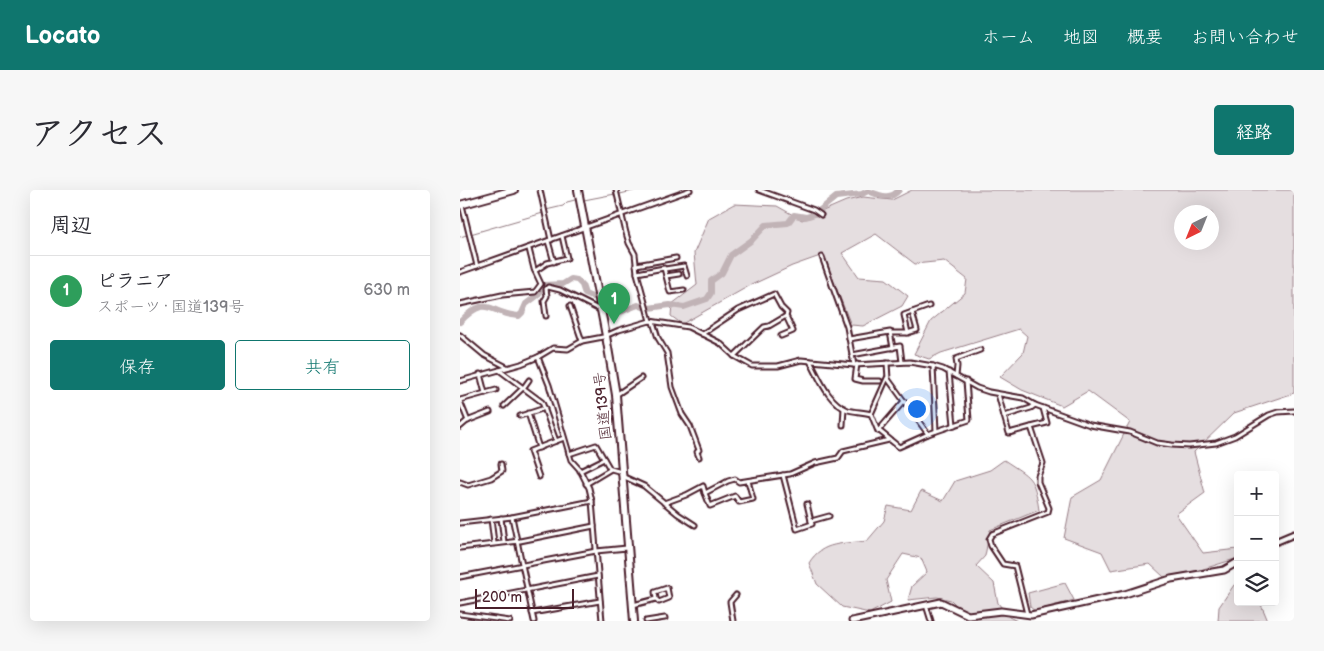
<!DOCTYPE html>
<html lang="ja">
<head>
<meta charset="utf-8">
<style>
	body { margin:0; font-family:"Balsamiq Sans","Klee One",sans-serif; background:#f7f7f7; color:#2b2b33 }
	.controls { position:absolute; right:15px; bottom:15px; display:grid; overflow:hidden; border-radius:5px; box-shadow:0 5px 20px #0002 }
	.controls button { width:45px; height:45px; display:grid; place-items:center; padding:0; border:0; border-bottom:1px solid #e1e1e2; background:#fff; color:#2b2b33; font:25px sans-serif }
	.compass { position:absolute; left:714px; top:15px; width:45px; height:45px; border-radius:50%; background:#fff; box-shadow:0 5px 20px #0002; rotate:223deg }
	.scale { position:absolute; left:15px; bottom:12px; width:99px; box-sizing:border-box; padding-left:5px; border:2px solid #4a1f2b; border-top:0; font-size:14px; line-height:18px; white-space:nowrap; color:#4a1f2b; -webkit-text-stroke:4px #fff; paint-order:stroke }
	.you { position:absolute; left:456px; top:218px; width:18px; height:18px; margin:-12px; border:4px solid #fff; border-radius:50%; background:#1a73e8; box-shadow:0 0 0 8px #1a73e833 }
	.badge { display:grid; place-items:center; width:32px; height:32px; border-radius:50%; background:#0f766e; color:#fff; font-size:16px; font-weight:700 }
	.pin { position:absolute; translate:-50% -41px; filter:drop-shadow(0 1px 2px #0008) }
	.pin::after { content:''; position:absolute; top:26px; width:18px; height:15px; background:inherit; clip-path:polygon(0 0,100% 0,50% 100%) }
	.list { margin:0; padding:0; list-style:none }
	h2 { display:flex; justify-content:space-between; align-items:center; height:65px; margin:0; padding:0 20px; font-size:21px }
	h2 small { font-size:16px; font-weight:400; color:#7c7c81 }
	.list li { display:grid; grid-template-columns:32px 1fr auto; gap:15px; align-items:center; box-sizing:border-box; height:70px; padding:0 20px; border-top:1px solid #e1e1e2 }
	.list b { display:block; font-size:19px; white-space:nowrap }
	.list p { margin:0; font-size:16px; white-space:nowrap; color:#7c7c81 }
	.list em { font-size:16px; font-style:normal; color:#7c7c81 }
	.actions { display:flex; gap:10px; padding:15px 20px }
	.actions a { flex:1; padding:11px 0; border:1px solid #0f766e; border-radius:5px; text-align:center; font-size:18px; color:#0f766e }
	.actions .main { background:#0f766e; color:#fff }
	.icon { flex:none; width:28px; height:28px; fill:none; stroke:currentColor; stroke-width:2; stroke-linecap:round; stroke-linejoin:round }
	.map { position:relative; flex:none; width:834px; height:431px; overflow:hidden; border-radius:5px }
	header { display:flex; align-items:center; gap:30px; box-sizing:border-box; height:70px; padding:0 25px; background:#0f766e; color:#fff }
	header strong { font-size:24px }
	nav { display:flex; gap:28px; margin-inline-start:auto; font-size:18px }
	.intro { display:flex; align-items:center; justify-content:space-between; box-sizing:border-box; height:120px; padding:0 30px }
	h1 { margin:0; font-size:35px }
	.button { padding:12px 22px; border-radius:5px; background:#0f766e; color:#fff; font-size:18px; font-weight:700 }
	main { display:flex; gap:30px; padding:0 30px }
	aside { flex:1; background:#fff; border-radius:5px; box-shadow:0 5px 20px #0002 }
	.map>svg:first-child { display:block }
</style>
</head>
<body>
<header>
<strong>Locato</strong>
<nav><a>ホーム</a><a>地図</a><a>概要</a><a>お問い合わせ</a></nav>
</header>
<div class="intro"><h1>アクセス</h1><a class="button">経路</a></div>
<main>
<aside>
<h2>周辺<small></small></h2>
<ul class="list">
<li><span class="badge" style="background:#2e9e5b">1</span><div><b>ピラニア</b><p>スポーツ · 国道139号</p></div><em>630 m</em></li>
</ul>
<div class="actions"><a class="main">保存</a><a>共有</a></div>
</aside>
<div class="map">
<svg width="834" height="431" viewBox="0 0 834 431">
	<rect width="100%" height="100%" fill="#fff"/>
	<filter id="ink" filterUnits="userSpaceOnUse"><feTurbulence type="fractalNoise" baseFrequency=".02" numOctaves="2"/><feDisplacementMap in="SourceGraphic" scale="10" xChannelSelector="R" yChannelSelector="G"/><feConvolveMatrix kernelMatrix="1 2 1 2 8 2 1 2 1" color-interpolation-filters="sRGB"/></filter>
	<g filter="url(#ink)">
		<g fill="#e5dee0" stroke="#987e86" fill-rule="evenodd">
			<path d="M 452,0 L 834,0 L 834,203 L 774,223 L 734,262 L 745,303 L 716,324 L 743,363 L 778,359 L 778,368 L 740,380 L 704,387 L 690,374 L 651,380 L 642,362 L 604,348 L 612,307 L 641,290 L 670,232 L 628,201 L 602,216 L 562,200 L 540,187 L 563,163 L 567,146 L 559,139 L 481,163 L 469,169 L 454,164 L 471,131 L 505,103 L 507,89 L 484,71 L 455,74 L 416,44 L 382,63 L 399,87 L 426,89 L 448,106 L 442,116 L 403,136 L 391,135 L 363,65 L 332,76 L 289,96 L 222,134 L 211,126 L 212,114 L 237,95 L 234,63 L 249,28 L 274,14 L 317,16 L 342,30 L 386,11 L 403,7 L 432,10 ZM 722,22 L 752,22 L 752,52 L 722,52 Z"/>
			<path d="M 544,270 C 571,288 574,286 579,320 L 530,340 L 525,366 L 516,376 L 534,393 L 538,413 L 549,427 L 557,431 L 512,431 L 491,410 L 477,407 L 448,410 L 452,396 L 467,382 L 461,368 L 443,364 L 426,390 L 431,412 L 410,423 L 382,417 L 357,394 L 349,373 C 362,351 384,354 407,351 L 424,331 L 428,316 L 451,320 L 461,301 L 483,311 L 495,291 L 530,280 Z"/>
			<polygon points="605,393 614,410 575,421 570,417 568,403"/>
			<polygon points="778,393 778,412 800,412 808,431 758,431 759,417 774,395"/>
		</g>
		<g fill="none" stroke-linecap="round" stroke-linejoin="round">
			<g stroke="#91787e" stroke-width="1">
				<polyline points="160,4 177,0"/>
				<polyline points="124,10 155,4"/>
				<polyline points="86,20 103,16 107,12 115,10"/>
				<polyline points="0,47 83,23"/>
			</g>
			<g stroke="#c1b3b6" stroke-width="6">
				<polyline points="144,109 151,110 160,122 178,115 183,117"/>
				<path d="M 189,118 L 210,115 L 224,117 L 247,109 L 251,103 L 251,91 L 262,83 L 271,65 L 292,50 L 306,35 L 328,33 L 334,25 L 346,27 L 355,24 L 376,7 L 402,4 L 408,1 C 419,5 430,11 439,0"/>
				<path d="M 0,132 C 28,102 29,125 59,126 L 62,123 L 66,114 L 78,105 L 84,95 L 103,94 L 111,89 L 117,90 L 122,95 L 125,104 L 132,107"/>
			</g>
			<defs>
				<g id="street">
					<polyline points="80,0 91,50"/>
					<polyline points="156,0 166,43 169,53 175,64 177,83 190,131"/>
					<polyline points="299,0 354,20 361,25"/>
					<polyline points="2,15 17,76"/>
					<polyline points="88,51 94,72"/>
					<polyline points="362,67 387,137 394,175"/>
					<polyline points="176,75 216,68"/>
					<polyline points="205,79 224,76 227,86"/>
					<polyline points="75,81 87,73 107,68 102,46"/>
					<polyline points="0,82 230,0"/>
					<polyline points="177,83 204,78 210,102 224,100"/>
					<polyline points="206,86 219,84"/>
					<polyline points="0,114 42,105 75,102 81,94 74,79 69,59"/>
					<polyline points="110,116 122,151"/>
					<polyline points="86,126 84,111 87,106 86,99 88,97 100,100 138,119"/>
					<polyline points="193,132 198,148 207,163 212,197 222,224 230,236 239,260 237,262 239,267"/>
					<polyline points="430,143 447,143 457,140 452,122"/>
					<polyline points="448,143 444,125 469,116"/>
					<polyline points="242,144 278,120 314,104 321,117 327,123 326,126 333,141 321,146"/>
					<polyline points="0,145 24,165 47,177"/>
					<polyline points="389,149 430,142 433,158"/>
					<polyline points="392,165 440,156 442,172"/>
					<polyline points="274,166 304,137 309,136 326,126"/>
					<polyline points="78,167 89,195 111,270 120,280 129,298 132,311 142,431"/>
					<path d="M 350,171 C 359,187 368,213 388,220 C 395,222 404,222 411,224 L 417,239 L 439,257 L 468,244 L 509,230 L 506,191"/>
					<polyline points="427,173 428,189 468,244"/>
					<polyline points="397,174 395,189 403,191 420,191"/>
					<polyline points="473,176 476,241"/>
					<polyline points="39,180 82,212 96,251"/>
					<polyline points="489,182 494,235"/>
					<polyline points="20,184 25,203"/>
					<polyline points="496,186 497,176 496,169 520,160"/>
					<polyline points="0,191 61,174 78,167 93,158 108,159 122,151 143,147 159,140 190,131 228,137 260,153 274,166 292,176 318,176 341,170 394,175 450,172 473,176 483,179 517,198 529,202 563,208 575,215 630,235 670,242 697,253 712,255 729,256 756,253 775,246 809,225 818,222 834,221"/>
					<polyline points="538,204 544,226"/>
					<polyline points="156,205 181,188"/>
					<polyline points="0,210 36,200"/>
					<polyline points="0,211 8,231"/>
					<polyline points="44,216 64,197 69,190"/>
					<polyline points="68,223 79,258"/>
					<polyline points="411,224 427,188"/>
					<polyline points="60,226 85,218"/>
					<polyline points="383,235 384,218"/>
					<polyline points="0,237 7,231 30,222"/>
					<polyline points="571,237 549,243 544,226 571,218 575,215"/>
					<polyline points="418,241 444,211"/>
					<polyline points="109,264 136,255 150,279"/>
					<polyline points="120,281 144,269"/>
					<polyline points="323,285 337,339 352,334 351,331 369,326"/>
					<polyline points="162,286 184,296 218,324 235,335"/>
					<polyline points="79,287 70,261 104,248"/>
					<polyline points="0,292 8,295 31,288 42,281 41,274"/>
					<polyline points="126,294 151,279 158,281"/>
					<polyline points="245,303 250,316 275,306 279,312 293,309 288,291"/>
					<polyline points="204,313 226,305 243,296 245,303 268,291 275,289 279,292 330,284 355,273 378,268 383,261 429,250"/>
					<polyline points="347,314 351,331"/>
					<polyline points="52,327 74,431"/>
					<polyline points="41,328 44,352"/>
					<polyline points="31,329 34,353"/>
					<polyline points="0,333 52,327 132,311"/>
					<polyline points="0,358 60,351 134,336"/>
					<polyline points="0,387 136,361 167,358"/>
					<polyline points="0,413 138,386"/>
					<polyline points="173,415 196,409 199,412 209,408 207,398 195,402 196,409"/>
					<polyline points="466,415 471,431"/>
					<polyline points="72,423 140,411"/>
					<polyline points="0,424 50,431"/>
					<polyline points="567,424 555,376 543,374 531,356 529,349 532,344 588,322 589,318 578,292 578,286 583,273 571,237 587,233 583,218"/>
					<polyline points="186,431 205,428"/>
					<polyline points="273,431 270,412 276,405"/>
				</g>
				<g id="secondary">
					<polyline points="815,352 834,344"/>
					<polyline points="392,431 481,412 508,425 541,421 571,425 665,404 711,389 764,380 778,372"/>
				</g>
				<g id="highway">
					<polyline points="118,0 146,146 156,205 174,431"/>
					<polyline points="0,15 54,0"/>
				</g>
			</defs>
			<use href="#street" stroke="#4a1f2b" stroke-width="7"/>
			<use href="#secondary" stroke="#4a1f2b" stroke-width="9"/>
			<use href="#highway" stroke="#4a1f2b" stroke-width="10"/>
			<use href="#street" stroke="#fff" stroke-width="3"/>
			<use href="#secondary" stroke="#fff" stroke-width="5"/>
			<use href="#highway" stroke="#fff" stroke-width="6"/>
		</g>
	</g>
	<g text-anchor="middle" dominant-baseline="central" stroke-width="4.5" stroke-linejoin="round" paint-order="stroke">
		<g font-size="15" fill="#4a1f2b" stroke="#fff">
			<text transform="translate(143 216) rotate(-96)">国道139号</text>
		</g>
	</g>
</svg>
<div class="controls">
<button>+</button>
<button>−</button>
<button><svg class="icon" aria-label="layers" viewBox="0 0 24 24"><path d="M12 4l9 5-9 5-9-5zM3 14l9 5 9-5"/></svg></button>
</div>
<svg class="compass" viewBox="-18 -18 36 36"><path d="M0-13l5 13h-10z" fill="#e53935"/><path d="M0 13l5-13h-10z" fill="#7c7c81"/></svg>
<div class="scale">200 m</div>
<div class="you"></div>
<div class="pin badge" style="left:154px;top:134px;background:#2e9e5b">1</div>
</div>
</main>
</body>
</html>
